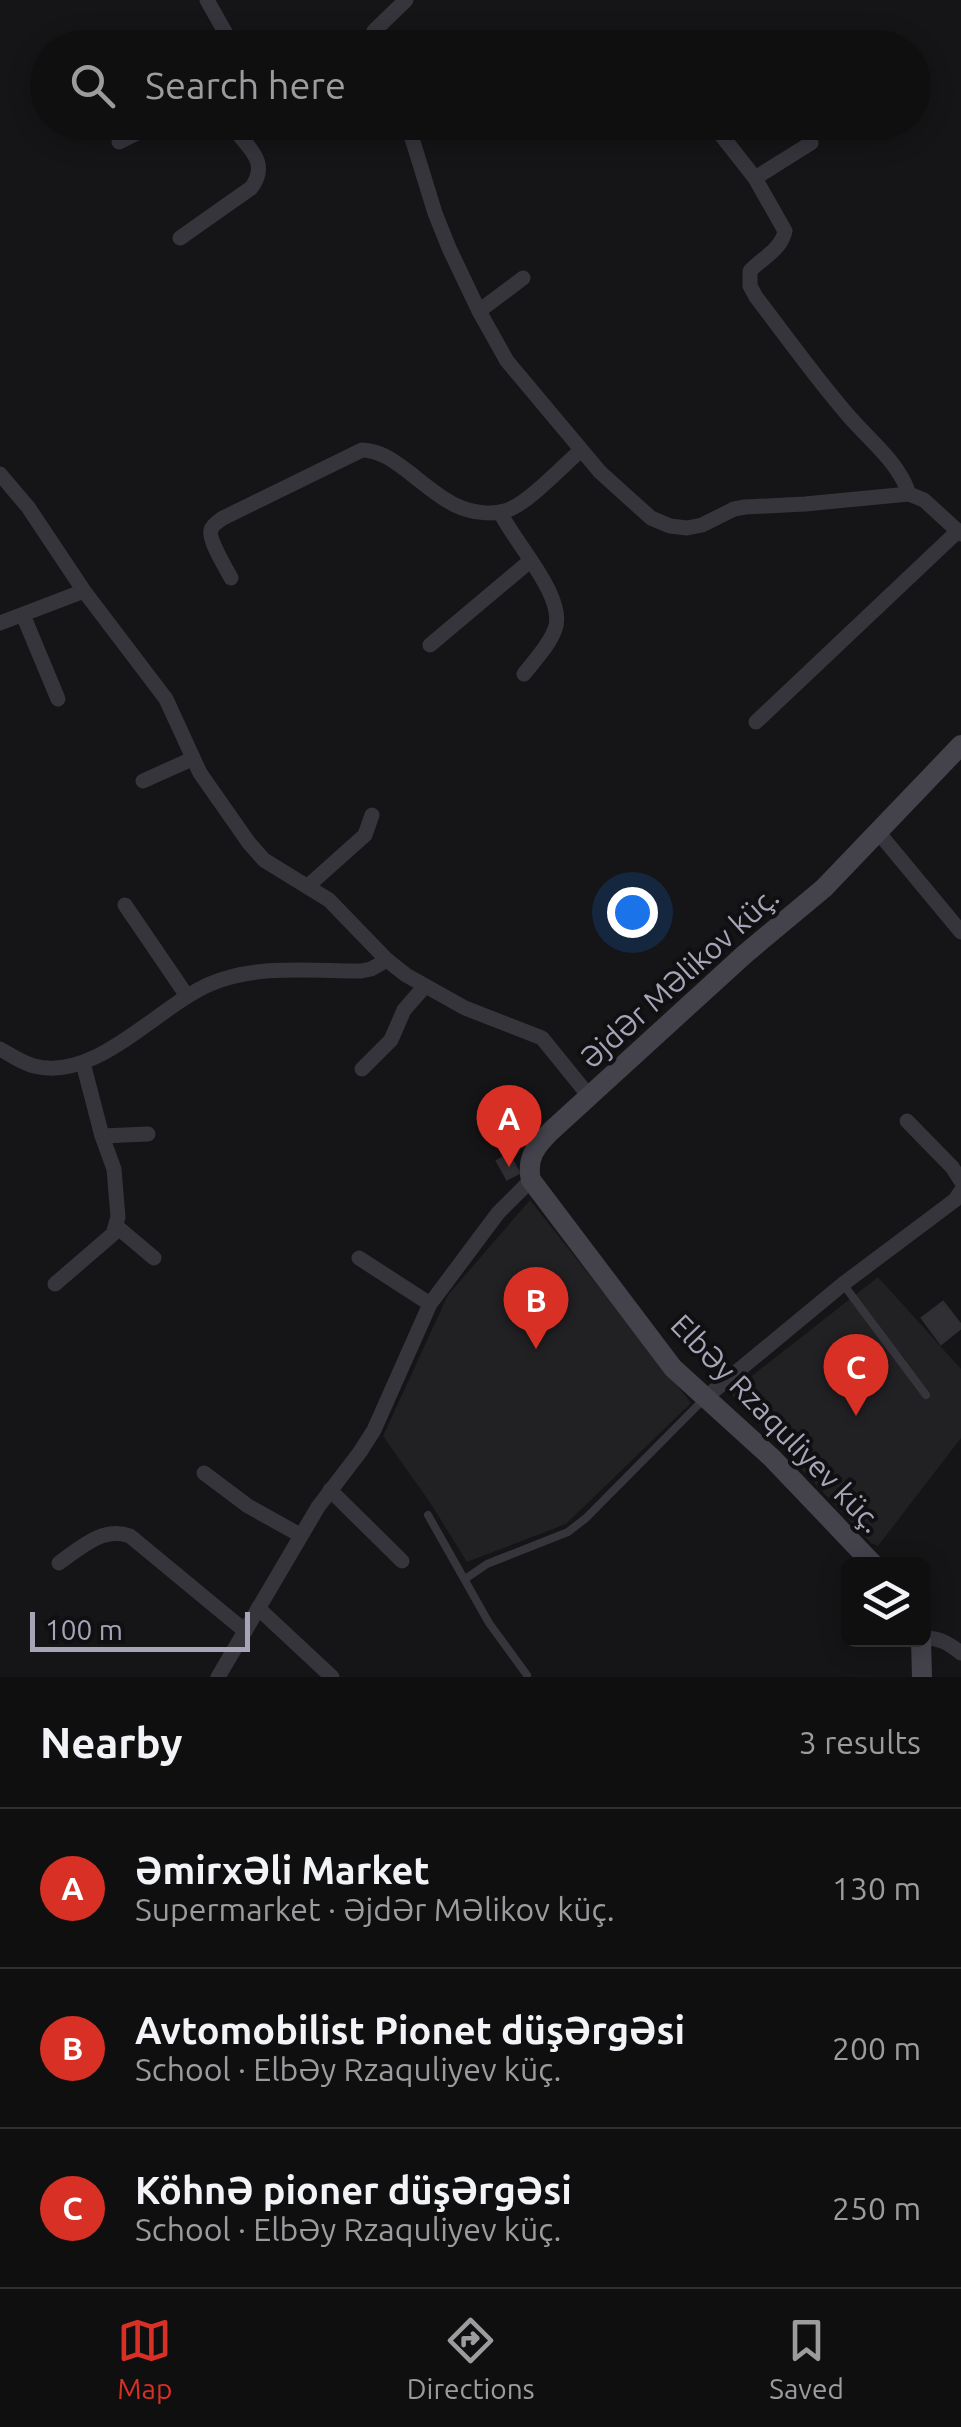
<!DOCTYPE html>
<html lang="en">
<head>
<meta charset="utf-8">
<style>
	body { margin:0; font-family:Ubuntu,sans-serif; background:#1e1d1e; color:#f1f3f6 }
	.controls { position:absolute; right:30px; bottom:30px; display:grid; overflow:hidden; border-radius:15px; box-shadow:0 5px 25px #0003 }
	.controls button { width:90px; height:90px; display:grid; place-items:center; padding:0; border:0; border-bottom:2px solid #302f30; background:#100f10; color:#f1f3f6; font:50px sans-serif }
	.scale { position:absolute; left:30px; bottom:25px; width:220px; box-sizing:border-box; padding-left:10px; border:5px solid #a6a5b8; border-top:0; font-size:28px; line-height:35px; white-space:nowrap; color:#a6a5b8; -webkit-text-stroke:8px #100f11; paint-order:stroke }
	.you { position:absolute; left:632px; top:912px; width:35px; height:35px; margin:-25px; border:8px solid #fff; border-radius:50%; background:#1a73e8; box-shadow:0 0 0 15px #1a73e833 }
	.badge { display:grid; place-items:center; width:65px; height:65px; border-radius:50%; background:#d93025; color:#fff; font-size:32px; font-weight:700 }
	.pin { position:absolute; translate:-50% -82px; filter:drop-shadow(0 2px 5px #0008) }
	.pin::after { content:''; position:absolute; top:52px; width:35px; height:30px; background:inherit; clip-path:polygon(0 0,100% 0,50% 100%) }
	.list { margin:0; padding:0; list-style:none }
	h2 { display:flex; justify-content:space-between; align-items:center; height:130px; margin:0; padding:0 40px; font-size:42px }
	h2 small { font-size:32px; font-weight:400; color:#9c9c9f }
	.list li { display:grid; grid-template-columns:65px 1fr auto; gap:30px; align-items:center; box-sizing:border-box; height:160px; padding:0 40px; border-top:2px solid #302f30 }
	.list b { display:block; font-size:38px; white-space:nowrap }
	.list p { margin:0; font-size:32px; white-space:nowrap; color:#9c9c9f }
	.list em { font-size:32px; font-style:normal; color:#9c9c9f }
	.icon { flex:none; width:55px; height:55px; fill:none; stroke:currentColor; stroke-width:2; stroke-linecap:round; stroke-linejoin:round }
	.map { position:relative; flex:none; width:961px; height:1677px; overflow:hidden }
	.search { position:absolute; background:#100f10; box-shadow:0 5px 25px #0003; left:30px; right:30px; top:30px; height:110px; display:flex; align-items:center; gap:25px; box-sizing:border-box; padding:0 35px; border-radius:55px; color:#9c9c9f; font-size:38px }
	.sheet { height:610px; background:#100f10 }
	nav { display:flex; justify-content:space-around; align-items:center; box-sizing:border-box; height:140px; border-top:2px solid #302f30; background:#100f10; font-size:28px; color:#9c9c9f }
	nav a { display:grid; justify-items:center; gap:5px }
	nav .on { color:#d93025 }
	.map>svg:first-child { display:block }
</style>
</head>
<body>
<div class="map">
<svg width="961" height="1677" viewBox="0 0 961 1677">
	<rect width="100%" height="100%" fill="#151416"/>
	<g fill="#212023">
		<polygon points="530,1200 691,1403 566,1524 467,1562 431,1504 383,1436 448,1295"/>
		<polygon points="878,1277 961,1369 961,1438 878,1546 871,1543 730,1393"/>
	</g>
	<g fill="#302f33" stroke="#302e32" stroke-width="2.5">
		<polygon points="509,1154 519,1173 507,1179 497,1161"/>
		<polygon points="943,1302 961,1325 961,1328 941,1344 922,1318"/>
	</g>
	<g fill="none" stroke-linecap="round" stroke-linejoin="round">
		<g stroke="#36353c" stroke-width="8">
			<polyline points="843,1284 926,1395"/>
			<polyline points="428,1515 489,1623 527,1675"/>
			<polyline points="465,1579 487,1564 568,1532 586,1518 705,1398"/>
		</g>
		<g stroke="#36353c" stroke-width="15">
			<polyline points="207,0 234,48"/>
			<polyline points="373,48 374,31 406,0"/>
			<polyline points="407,122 435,213 449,248 479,311 507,361 600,472 651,518 670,526 687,528 702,525 734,509 745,507 805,504 909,494 924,500 961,534"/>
			<path d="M 711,122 L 755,178 L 785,231 C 781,250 762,258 750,271 L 750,286 L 756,297 C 786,336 815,377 847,414 C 869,440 898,461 909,494"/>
			<polyline points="119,142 159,122"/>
			<polyline points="755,178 811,143"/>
			<path d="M 180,238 L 251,188 C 272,160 244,145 229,122"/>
			<polyline points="479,311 523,278"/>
			<polyline points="0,474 28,507 84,591 166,699 200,773 249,843 264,860 329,900 387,960 406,975 465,1008 542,1038 589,1096"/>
			<path d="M 500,512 C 513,541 567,597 555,629 C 549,646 534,661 524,674"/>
			<path d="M 231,578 C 226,568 208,540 211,530 C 212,525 219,521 223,518 L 362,450 C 382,451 394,461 410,473 C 424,484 439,497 455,505 C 469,512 493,516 508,510 C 529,502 563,466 581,450"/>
			<polyline points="23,615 58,699"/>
			<polyline points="0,623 84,591"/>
			<polyline points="430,645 530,561"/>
			<polyline points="756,722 958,531"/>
			<polyline points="143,781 192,759"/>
			<polyline points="878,832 961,932"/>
			<polyline points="309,885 365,835 372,815"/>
			<polyline points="125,905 187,996"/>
			<path d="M 0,1049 C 11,1055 22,1063 34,1066 C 96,1082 157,1007 210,984 C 256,964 312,971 361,971 L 371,969 L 387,960"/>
			<polyline points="362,1069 391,1040 404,1010 425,986"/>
			<polyline points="907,1121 952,1167 961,1181"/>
			<polyline points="102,1136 148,1134"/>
			<polyline points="116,1226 154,1258"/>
			<polyline points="359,1258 430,1304"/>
			<polyline points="55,1284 113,1234 118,1217 114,1169 102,1136 83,1063"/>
			<polyline points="705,1398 843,1284 955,1200 961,1191"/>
			<polyline points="204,1473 248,1506 300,1535"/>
			<polyline points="330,1490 402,1561"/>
			<path d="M 59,1563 C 80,1548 103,1526 130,1536 L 245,1631"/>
			<polyline points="258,1608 332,1677"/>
			<path d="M 924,1638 C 940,1638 948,1643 961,1653"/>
			<polyline points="218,1677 318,1507 360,1452 374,1430 430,1304 498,1213 531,1180"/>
		</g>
		<g stroke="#44434c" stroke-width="20">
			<path d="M 873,1564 L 772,1458 L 673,1368 L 531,1180 C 526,1158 536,1146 551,1131 L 745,954 L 824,888 L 961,745"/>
			<polyline points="921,1640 922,1677"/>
		</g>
	</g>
	<g text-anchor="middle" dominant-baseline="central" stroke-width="8" stroke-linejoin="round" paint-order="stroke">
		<g font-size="30" fill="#a6a5b8" stroke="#100f11">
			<text transform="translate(679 977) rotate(-42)">Əjdər Məlikov küç.</text>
			<text transform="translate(777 1423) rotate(46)">Elbəy Rzaquliyev küç.</text>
		</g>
	</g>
</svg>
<div class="controls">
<button><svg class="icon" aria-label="layers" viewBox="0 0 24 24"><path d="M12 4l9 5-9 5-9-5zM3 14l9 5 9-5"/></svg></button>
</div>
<div class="scale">100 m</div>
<div class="you"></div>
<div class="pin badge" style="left:509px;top:1167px">A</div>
<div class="pin badge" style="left:536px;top:1349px">B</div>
<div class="pin badge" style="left:856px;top:1416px">C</div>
<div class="search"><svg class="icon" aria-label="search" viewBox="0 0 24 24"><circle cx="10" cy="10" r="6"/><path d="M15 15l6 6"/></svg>Search here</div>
</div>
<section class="sheet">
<h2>Nearby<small>3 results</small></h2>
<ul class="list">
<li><span class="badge">A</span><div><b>Əmirxəli Market</b><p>Supermarket · Əjdər Məlikov küç.</p></div><em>130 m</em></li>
<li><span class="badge">B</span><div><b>Avtomobilist Pionet düşərgəsi</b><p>School · Elbəy Rzaquliyev küç.</p></div><em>200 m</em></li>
<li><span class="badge">C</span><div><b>Köhnə pioner düşərgəsi</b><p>School · Elbəy Rzaquliyev küç.</p></div><em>250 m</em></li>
</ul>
</section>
<nav>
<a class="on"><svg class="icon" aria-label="map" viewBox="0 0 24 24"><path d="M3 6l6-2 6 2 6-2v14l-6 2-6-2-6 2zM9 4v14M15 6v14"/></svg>Map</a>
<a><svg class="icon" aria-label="directions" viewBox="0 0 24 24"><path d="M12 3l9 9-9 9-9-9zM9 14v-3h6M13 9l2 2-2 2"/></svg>Directions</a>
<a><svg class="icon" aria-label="saved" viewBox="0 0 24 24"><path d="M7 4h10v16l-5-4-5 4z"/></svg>Saved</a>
</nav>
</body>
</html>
